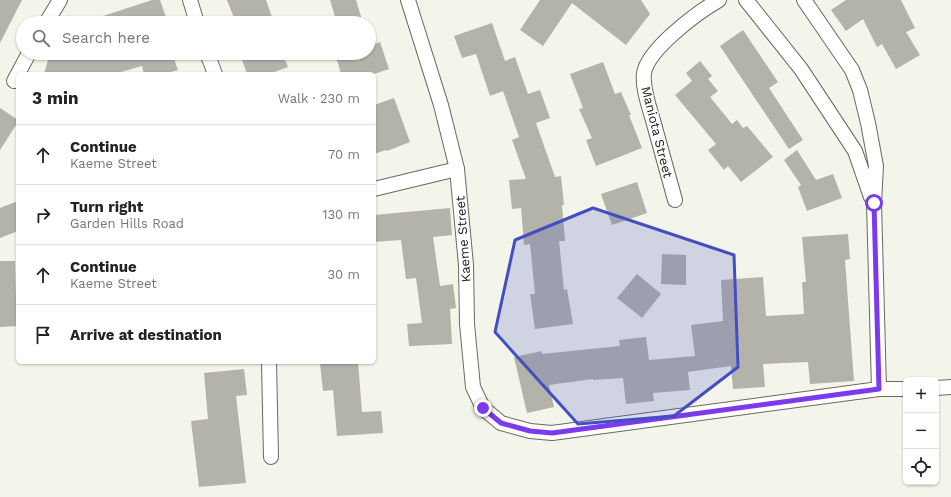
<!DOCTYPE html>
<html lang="en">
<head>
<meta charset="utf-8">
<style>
	body { margin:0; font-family:"Work Sans",sans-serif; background:#f2f2f2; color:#222 }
	.controls { position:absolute; right:12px; bottom:12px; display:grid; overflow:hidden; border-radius:6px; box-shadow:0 1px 3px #0004 }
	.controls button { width:36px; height:36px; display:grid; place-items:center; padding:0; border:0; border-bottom:1px solid #e0e0e0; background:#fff; color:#222; font:20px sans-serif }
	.stop { position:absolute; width:12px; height:12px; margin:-9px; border:3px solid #7c3aed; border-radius:50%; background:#fff }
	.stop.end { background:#7c3aed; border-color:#fff; box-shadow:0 1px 4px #0008 }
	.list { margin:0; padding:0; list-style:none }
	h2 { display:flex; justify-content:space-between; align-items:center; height:52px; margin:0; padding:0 16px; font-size:17px }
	h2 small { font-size:13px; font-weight:400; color:#767676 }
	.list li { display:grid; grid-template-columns:26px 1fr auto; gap:12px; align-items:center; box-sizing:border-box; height:60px; padding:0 16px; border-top:1px solid #e0e0e0 }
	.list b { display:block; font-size:15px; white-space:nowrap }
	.list p { margin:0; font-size:13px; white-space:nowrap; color:#767676 }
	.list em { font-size:13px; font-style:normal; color:#767676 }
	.icon { flex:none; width:22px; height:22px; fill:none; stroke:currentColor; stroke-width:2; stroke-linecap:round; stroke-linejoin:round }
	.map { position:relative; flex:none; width:951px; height:497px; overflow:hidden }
	.search { position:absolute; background:#fff; box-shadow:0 1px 3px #0004; left:16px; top:16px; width:360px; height:44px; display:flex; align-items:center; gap:10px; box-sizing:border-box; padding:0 14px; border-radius:22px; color:#767676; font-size:15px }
	.panel { position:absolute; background:#fff; box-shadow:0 1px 3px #0004; left:16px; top:72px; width:360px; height:292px; border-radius:6px }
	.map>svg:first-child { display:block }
</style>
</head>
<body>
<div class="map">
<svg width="951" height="497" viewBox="0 0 951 497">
	<rect width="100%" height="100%" fill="#f3f4ea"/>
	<g fill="#b3b3aa">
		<polygon points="0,0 22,0 0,43"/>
		<polygon points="152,0 160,0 168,23 91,23 91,20"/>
		<polygon points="227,0 266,0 274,23 236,23"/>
		<polygon points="330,0 356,0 363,23 337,23"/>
		<polygon points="540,0 641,0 650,14 626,45 572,3 543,46 520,30"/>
		<polygon points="846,0 901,0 915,28 906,32 920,55 896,69 882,44 877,47 863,19 846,31 831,10"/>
		<polygon points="492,23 505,61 515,57 528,94 540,90 550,118 536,123 555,177 561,176 564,205 562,205 565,241 559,241 564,290 567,289 573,324 535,329 530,294 535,294 530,244 524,245 521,208 512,209 509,180 526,179 512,140 519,137 503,91 490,96 476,54 462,58 454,36"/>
		<polygon points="743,30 778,82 769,88 803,140 789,149 720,46"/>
		<polygon points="380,42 389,69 374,74 341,74 336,56 346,53 369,53 369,46"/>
		<polygon points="50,53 172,53 178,70 163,74 144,74 142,66 114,74 44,74"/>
		<polygon points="244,53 282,53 288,67 269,74 247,74 241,57 245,56"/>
		<polygon points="700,61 712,76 708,79 718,91 710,97 732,124 737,120 743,128 747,126 773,157 741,182 728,166 724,170 708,150 716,144 675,95 692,81 686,73"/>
		<polygon points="603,62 615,94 621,92 631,115 629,115 642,148 596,166 586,140 592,138 579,109 583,108 570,74"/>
		<polygon points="394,98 410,142 387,151 386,150 374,154 374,105"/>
		<polygon points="0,108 18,120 18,122 0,150"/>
		<polygon points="797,150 816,180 833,174 842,198 807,211 798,187 801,185 784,160"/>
		<polygon points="637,182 647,213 612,225 601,194"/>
		<polygon points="18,201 18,231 0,238 0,208"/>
		<polygon points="450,208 452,235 433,237 440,286 453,284 456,308 450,309 452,344 409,346 407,324 422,323 416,278 406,279 401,240 374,242 374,215"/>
		<polygon points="848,234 850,259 845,260 854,381 810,384 808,362 763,364 765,387 733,389 731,366 688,372 690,390 653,393 654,401 626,404 623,378 593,380 593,379 549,385 554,407 527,413 514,357 542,351 542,354 620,346 619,340 646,337 649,360 695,356 691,325 723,321 721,280 763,277 766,316 804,314 802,282 806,282 802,237"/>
		<polygon points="662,254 686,255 686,285 661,284"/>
		<polygon points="0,261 15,261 16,299 18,299 18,326 0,327"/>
		<polygon points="637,274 661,294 642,318 617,298"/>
		<polygon points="347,362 358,362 362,412 381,411 383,433 337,436 333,390 323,391 320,364"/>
		<polygon points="244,369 247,395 236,396 246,483 199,487 191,421 208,419 204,373"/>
	</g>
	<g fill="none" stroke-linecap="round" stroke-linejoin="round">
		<defs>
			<g id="street">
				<polyline points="190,0 197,23"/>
				<polyline points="408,0 441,105 457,169 466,265 467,324 473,387 483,408 501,423 530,431 552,433 879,389 906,389"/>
				<polyline points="746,0 801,69 855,151 871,197"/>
				<polyline points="804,0 852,70 860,90 868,123 876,166 874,203 879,389"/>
				<polyline points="46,23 60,0"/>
				<polyline points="207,53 215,74"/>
				<polyline points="14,81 29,53"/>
				<polyline points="374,189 457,169"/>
				<path d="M 675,200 C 668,175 661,149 654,124 C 650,109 642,88 644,73 C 648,49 698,12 719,0"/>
				<polyline points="269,362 271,457"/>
				<polyline points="936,388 951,387"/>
			</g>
		</defs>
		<use href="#street" stroke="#6a6a62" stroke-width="16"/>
		<use href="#street" stroke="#fff" stroke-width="14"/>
	</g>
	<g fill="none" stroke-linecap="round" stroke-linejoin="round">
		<polyline stroke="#7c3aed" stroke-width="5" points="483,408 501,423 530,431 552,433 879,389 874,203"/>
	</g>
	<path fill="#444ec3" fill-opacity="0.2" stroke="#444ec3" stroke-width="3" stroke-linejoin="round" d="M 593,208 L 734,255 L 738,367 L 674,416 L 578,424 L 495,332 L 515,240 Z"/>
	<g text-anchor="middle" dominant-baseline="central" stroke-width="3" stroke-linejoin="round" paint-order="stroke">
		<g font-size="13" fill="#20211d" stroke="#fff">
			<text transform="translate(657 132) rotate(76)">Maniota Street</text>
			<text transform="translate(463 239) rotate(-94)">Kaeme Street</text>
		</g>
	</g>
</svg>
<div class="controls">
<button>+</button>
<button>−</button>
<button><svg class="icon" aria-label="locate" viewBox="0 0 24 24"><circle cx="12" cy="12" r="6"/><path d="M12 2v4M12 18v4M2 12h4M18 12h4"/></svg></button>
</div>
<div class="stop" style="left:874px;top:203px"></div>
<div class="stop end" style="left:483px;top:408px"></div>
<div class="search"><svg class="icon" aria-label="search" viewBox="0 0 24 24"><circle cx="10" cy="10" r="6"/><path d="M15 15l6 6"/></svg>Search here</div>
<section class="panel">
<h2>3 min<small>Walk · 230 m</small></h2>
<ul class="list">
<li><svg class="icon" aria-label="ahead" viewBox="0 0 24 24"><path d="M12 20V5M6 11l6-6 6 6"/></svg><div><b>Continue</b><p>Kaeme Street</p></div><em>70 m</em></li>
<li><svg class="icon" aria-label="right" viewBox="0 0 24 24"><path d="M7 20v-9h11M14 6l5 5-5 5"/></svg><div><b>Turn right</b><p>Garden Hills Road</p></div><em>130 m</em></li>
<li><svg class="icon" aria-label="ahead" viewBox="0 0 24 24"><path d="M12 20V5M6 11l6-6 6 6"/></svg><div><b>Continue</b><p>Kaeme Street</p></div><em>30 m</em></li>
<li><svg class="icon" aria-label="arrive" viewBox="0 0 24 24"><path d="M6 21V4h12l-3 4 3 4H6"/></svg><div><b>Arrive at destination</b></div></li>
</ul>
</section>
</div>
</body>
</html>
